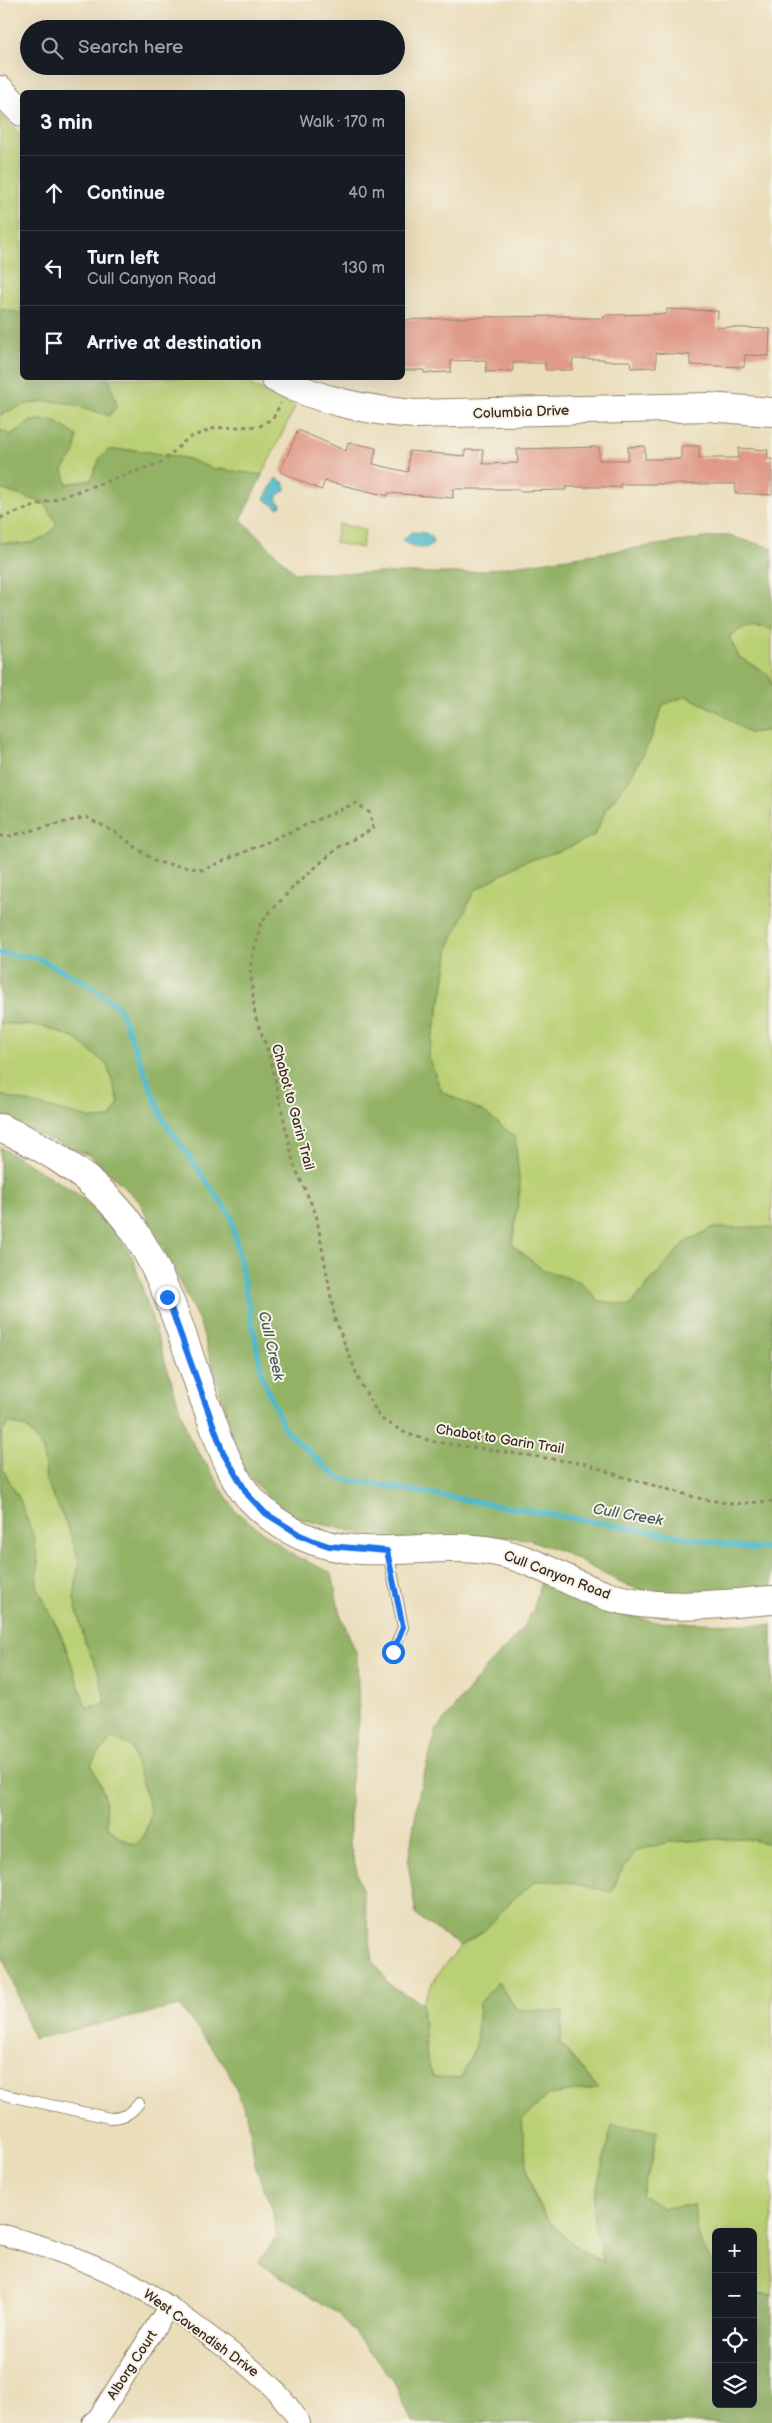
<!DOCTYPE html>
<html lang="en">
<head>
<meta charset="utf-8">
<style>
	body { margin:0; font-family:"Balsamiq Sans",sans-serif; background:#242831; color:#f1f3f6 }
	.controls { position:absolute; right:15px; bottom:15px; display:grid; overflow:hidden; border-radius:8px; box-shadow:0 5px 20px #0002 }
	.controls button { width:45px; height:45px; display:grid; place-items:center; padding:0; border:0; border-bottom:1px solid #363941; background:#171b24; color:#f1f3f6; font:25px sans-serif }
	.stop { position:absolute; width:15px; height:15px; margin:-11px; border:4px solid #1a73e8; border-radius:50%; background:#fff }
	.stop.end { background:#1a73e8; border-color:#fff; box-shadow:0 1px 5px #0008 }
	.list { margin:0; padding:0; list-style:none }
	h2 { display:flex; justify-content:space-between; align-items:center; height:65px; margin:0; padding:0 20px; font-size:21px }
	h2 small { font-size:16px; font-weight:400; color:#9ea1a6 }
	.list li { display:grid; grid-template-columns:32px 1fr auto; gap:15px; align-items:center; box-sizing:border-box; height:75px; padding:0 20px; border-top:1px solid #363941 }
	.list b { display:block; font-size:19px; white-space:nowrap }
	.list p { margin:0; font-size:16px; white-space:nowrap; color:#9ea1a6 }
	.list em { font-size:16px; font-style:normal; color:#9ea1a6 }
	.icon { flex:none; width:28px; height:28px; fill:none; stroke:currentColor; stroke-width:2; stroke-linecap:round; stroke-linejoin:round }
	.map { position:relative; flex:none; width:772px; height:2423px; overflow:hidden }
	.search { position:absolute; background:#171b24; box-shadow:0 5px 20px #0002; left:20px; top:20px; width:385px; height:55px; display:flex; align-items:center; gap:12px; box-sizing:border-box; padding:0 18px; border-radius:28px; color:#9ea1a6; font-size:19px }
	.panel { position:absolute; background:#171b24; box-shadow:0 5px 20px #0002; left:20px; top:90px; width:385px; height:290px; border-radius:8px }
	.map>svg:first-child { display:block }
</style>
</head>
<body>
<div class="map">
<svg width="772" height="2423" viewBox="0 0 772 2423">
	<rect width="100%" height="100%" fill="#f7f3e8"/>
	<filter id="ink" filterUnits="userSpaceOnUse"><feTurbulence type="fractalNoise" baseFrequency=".02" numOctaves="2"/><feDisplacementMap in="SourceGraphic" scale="10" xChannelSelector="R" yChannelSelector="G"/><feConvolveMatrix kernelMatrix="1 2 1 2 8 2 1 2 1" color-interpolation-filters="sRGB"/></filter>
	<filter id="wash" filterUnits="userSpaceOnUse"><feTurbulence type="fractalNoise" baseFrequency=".0096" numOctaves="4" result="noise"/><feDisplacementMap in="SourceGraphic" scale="20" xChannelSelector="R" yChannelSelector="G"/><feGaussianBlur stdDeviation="1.12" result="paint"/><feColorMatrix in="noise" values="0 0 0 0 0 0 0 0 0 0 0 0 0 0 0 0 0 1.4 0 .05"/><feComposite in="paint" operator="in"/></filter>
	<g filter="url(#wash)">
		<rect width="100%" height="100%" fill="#eaddba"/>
		<g fill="#bad074" stroke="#7a7d49">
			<polygon points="0,115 22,138 21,314 0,309"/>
			<polygon points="109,378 237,378 295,407 262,475 211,468 185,458 136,450 108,450 100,458 91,480 66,484 63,470 75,452 31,421 11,435 0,430 0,415 20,405 54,400 80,406 117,406"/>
			<path d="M 0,489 L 44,503 L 57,524 C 43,545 23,546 0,542 Z"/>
			<polygon points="338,524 365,529 362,548 335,543"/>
			<polygon points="744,625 767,627 772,631 772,687 768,674 739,657 729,636"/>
			<polygon points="686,696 719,712 749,733 772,730 772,1229 765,1227 712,1228 655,1275 630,1306 599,1301 581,1282 543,1270 512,1245 520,1189 484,1112 442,1092 428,1056 443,990 449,946 474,890 521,863 565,849 595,835 606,809 630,778 650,741 663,705"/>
			<polygon points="0,1023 46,1027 76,1039 107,1065 119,1102 112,1118 93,1119 0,1095"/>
			<polygon points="9,1422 27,1428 43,1449 46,1481 68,1527 79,1561 74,1599 85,1642 98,1671 106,1704 86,1707 64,1642 37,1586 38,1562 20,1500 3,1470 1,1435"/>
			<polygon points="110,1738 131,1745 151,1813 144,1836 135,1845 119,1837 108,1827 104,1793 91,1764"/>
			<path d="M 741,1838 L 772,1844 L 772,2295 L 753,2293 L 753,2232 L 716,2232 L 716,2266 C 698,2249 697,2229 694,2205 L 663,2208 L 641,2195 L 652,2161 L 657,2131 L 612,2126 L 595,2195 L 594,2221 L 605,2262 C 575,2250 546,2224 534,2193 C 527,2178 524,2139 521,2120 L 548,2095 L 598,2088 L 560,2043 L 516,2009 L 498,1982 L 479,2004 L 476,2045 L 461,2078 L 433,2077 L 427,2060 L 422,2003 L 438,1973 L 460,1947 L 485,1930 L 512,1900 L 536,1881 L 567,1882 L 612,1892 L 619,1874 L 637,1850 L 670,1842 Z"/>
		</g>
		<g fill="#93b266" stroke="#676e42" fill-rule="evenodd">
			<path d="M 0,309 L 22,313 L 22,378 L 109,378 L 117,406 L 109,416 C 65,401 44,393 0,415 Z"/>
			<path d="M 52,419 L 77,436 L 75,452 L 63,470 L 67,484 L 91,480 L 100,458 L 108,450 L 136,450 L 185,458 L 211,468 L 262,475 L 241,519 L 295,573 L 465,573 L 726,535 L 772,548 L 772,631 C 757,620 742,627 729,637 L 739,657 L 768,674 L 772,687 L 772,730 L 749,733 L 719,712 L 686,696 L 663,705 L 650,741 L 630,778 L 606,809 L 595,835 L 565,849 L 521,863 L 474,891 L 449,947 L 443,990 L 428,1056 L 442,1092 L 484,1112 L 515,1137 L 520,1188 L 512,1245 L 543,1270 L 581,1282 L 599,1301 L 630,1306 L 684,1243 L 712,1228 L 765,1227 L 772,1229 L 772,1588 L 746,1591 L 649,1592 L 623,1584 L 561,1551 L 527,1539 L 493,1536 L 389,1540 L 300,1519 L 276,1506 L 242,1468 L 200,1323 L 140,1202 L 91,1156 L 0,1119 L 0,1095 L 93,1119 L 111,1118 L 119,1102 L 107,1065 L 76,1039 L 46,1027 L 0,1023 L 0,542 C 23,546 43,545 57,524 L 44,503 L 0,489 L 0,430 L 11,435 L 31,421 Z"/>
			<path d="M 0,1147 L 75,1192 L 109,1222 L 133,1258 L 188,1435 L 236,1512 L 293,1555 L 332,1573 L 339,1611 L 357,1655 L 359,1721 L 350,1788 L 350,1845 L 363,1894 L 373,1961 L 392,1987 L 422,2003 L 427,2060 L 433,2077 L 461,2078 L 476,2045 L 479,2004 L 498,1982 L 516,2009 L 563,2012 L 560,2044 L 598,2088 L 548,2095 L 522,2120 C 524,2139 527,2178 533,2193 C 545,2223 575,2251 604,2262 L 594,2221 L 595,2195 L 612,2125 L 657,2131 L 652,2161 L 641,2195 L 663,2208 L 694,2205 C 697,2229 698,2249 716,2266 L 716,2404 L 753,2404 L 753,2293 L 772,2295 L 772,2423 L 413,2423 L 392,2378 L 339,2314 L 258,2262 L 277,2236 L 272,2208 L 256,2169 L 248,2118 L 227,2068 L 180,2006 L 33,2039 L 0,1946 ZM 9,1422 L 27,1428 L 43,1449 L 46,1481 L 68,1527 L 79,1561 L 74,1599 L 85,1642 L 98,1671 L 106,1704 L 86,1707 L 64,1642 L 37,1586 L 38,1562 L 34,1538 L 20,1500 L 3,1470 L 1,1435 ZM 111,1738 L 131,1746 L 151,1813 L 144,1836 L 135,1845 L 119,1837 L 108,1827 L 104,1793 L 91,1764 Z"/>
			<polygon points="542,1578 586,1606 657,1622 772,1625 772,1844 741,1838 670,1842 637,1850 619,1874 612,1892 567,1882 536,1881 512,1900 485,1930 460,1946 416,1915 408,1862 420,1788 437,1729 484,1671 519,1633 533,1611"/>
		</g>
		<g fill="#4cb8c8" stroke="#447173">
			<polygon points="276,478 283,482 286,488 283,492 279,494 276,500 282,505 278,508 264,499"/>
			<path d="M 412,532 L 426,533 L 432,537 L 433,543 C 423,553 411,546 402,540 Z"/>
		</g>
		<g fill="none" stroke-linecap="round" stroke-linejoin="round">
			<polyline stroke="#4cb8c8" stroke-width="5.5" points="0,953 37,958 89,984 120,1009 163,1119 231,1216 263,1379 285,1430 338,1478 754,1549 772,1547"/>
		</g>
		<g id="blocks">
			<g fill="#e09a87">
				<polygon points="667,309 718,311 717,327 770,329 769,356 745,355 744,367 690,365 690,355 656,353 656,367 631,368 630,361 604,361 604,359 573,359 572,370 545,370 545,363 513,363 513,371 486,372 486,360 451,361 451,372 424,373 424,370 402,370 402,320 486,317 570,316 570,318 604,318 604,315 667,314"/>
				<polygon points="298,430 346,451 348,442 376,448 373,464 408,472 409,451 465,456 465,450 483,450 483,464 518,463 517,449 599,447 599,460 628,460 628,447 645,446 645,459 681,459 681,446 699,446 699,458 738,458 739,448 768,450 767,459 772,459 772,495 735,493 736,484 620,484 620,487 566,487 566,490 519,491 518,489 453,489 453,498 388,493 388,496 325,481 321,490 280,472"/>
			</g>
		</g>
	</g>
	<g filter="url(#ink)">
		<use href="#blocks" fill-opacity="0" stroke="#92846c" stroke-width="1"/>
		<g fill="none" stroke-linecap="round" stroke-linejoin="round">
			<defs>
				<g id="lane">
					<polyline points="388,1552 403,1627 393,1652"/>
					<path d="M 0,2094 L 110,2118 C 123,2118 131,2114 139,2103"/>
				</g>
				<g id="street">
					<path d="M 0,2234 C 45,2246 87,2260 128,2281 C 161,2299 190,2322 220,2344 C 251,2367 280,2389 300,2423"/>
					<polyline points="92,2423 98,2418 169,2306"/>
				</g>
				<g id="secondary">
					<polyline points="0,90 22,112"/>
					<path d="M 275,378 C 320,401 365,410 414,414 L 708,407 L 772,412"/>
					<path d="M 0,1128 C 52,1149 103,1184 135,1232 C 171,1287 187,1354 210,1415 C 220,1443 230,1474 249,1497 C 264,1513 282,1527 302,1536 C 364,1565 433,1539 497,1552 C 538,1560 571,1585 610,1597 C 663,1612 719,1604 772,1600"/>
				</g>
			</defs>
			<use href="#lane" stroke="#92846c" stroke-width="12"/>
			<use href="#street" stroke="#92846c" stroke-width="22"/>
			<use href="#secondary" stroke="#92846c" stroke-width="30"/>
			<g stroke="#92846c" stroke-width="3" stroke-dasharray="4 4" stroke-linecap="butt">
				<polyline points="0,518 163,462 188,438 215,428 260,426 273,418 281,403"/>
				<polyline points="0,836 10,836 86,817 115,832 156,862 203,870 356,803 370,813 373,829 340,846 296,884 261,922 250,968 255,1015 270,1057 294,1165 316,1214 335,1319 359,1380 380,1418 407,1434 435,1442 587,1464 620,1476 702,1499 733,1504 772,1501"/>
			</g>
			<use href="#lane" stroke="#fff" stroke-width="10"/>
			<use href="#street" stroke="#fff" stroke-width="20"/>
			<use href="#secondary" stroke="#fff" stroke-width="28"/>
		</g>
	</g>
	<g fill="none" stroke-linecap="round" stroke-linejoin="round" filter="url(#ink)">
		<polyline stroke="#1a73e8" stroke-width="6" points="167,1297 223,1452 248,1495 265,1513 300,1535 314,1541 329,1546 387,1551 403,1627 393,1652"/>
	</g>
	<g text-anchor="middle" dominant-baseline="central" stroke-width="4" stroke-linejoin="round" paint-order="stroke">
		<g font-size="14" fill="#3b2a1e" stroke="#f7f3e8">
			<text transform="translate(521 412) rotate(-2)">Columbia Drive</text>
			<text transform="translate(293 1107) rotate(75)">Chabot to Garin Trail</text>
			<text transform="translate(500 1439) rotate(9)">Chabot to Garin Trail</text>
			<text transform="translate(557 1575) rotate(21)">Cull Canyon Road</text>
			<text transform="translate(201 2333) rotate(36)">West Cavendish Drive</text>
			<text transform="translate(132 2365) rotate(-57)">Alborg Court</text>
		</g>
		<g font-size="15" font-style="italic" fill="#415c5a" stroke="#f7f3e8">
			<text transform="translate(271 1346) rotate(77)">Cull Creek</text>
			<text transform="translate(628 1515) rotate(10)">Cull Creek</text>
		</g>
	</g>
</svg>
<div class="controls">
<button>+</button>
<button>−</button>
<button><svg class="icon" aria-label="locate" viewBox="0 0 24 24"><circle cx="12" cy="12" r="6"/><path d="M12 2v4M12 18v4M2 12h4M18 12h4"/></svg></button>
<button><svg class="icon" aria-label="layers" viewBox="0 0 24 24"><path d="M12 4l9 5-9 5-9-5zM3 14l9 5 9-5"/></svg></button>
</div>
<div class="stop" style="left:393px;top:1652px"></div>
<div class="stop end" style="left:167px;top:1297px"></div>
<div class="search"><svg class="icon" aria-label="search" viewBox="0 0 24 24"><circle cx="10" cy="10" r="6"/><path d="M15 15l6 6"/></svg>Search here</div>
<section class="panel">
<h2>3 min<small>Walk · 170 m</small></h2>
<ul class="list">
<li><svg class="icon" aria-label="ahead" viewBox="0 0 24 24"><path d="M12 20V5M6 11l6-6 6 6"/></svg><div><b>Continue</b></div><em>40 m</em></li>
<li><svg class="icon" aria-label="left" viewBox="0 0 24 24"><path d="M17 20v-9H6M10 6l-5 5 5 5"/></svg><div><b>Turn left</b><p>Cull Canyon Road</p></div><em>130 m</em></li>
<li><svg class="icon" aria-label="arrive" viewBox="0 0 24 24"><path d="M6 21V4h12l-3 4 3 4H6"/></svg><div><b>Arrive at destination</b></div></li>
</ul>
</section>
</div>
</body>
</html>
